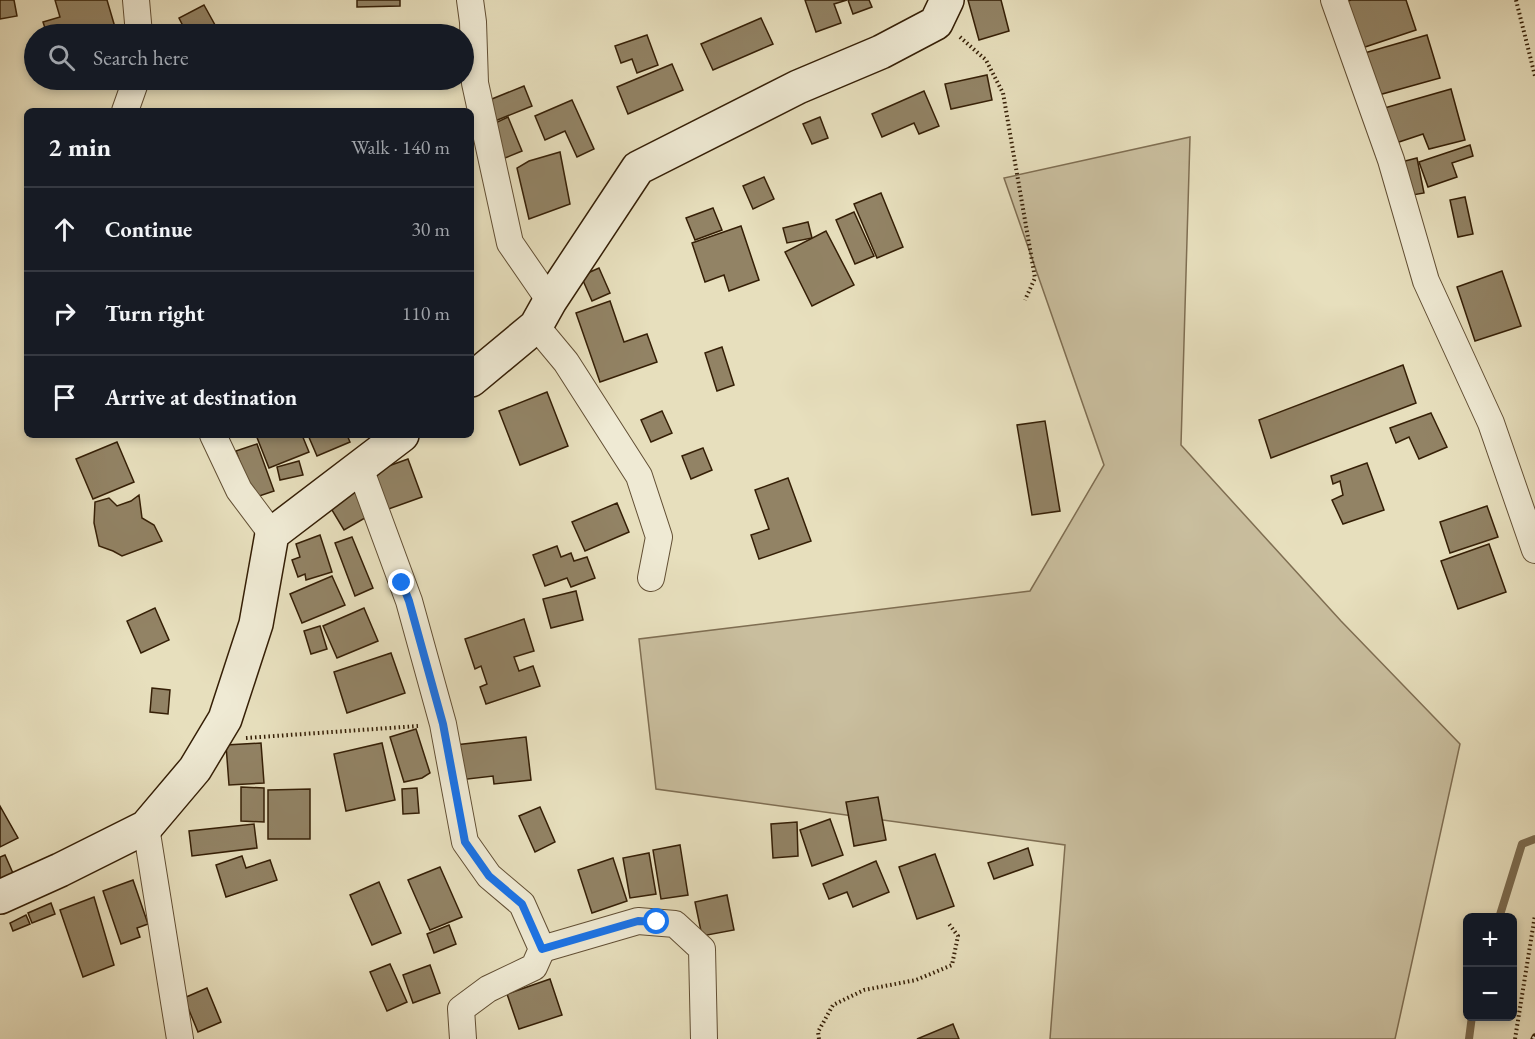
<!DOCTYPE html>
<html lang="en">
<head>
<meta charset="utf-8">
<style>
	body { margin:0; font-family:"EB Garamond",serif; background:#242831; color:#f1f3f6 }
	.controls { position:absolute; right:18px; bottom:18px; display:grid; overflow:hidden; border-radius:9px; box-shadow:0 3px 9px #0003 }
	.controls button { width:54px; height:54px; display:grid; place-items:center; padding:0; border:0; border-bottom:2px solid #363941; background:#171b24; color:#f1f3f6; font:30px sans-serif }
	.stop { position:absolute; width:18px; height:18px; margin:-14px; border:4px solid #1a73e8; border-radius:50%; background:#fff }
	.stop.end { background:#1a73e8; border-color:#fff; box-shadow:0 2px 6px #0008 }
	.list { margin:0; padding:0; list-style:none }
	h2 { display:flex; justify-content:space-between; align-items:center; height:78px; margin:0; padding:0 24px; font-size:26px }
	h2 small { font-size:20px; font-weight:400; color:#9ea1a6 }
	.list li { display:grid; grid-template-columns:39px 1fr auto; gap:18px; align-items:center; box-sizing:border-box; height:84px; padding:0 24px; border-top:2px solid #363941 }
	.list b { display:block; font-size:22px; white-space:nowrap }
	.list em { font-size:20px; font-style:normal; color:#9ea1a6 }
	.icon { flex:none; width:33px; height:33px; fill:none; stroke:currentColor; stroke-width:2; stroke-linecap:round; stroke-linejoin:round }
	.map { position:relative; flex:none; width:1535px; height:1039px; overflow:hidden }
	.search { position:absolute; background:#171b24; box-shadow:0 3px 9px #0003; left:24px; top:24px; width:450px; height:66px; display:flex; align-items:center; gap:15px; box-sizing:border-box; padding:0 21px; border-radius:33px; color:#9ea1a6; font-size:22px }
	.panel { position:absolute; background:#171b24; box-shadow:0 3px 9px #0003; left:24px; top:108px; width:450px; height:330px; border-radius:9px }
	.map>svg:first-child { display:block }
</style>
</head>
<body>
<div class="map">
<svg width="1535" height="1039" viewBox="0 0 1535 1039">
	<rect width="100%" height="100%" fill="#e7dfbd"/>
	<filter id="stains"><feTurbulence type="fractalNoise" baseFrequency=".00333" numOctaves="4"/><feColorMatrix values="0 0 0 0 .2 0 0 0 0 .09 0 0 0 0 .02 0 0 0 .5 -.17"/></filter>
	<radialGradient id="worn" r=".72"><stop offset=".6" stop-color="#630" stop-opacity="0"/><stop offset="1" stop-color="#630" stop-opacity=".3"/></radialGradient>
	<polygon fill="#c9be9e" stroke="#7f6e52" stroke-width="1.5" points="1190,137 1181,445 1341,621 1460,744 1395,1039 1050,1039 1065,845 656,789 639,639 1030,591 1104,465 1004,178"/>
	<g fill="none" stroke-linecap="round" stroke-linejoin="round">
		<g stroke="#7b6b4f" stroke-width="8">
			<polyline points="1499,918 1522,844 1535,839"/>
			<polyline points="1469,1039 1472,1016"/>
		</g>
	</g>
	<g fill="#928365" stroke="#351f06" stroke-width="1.5">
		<polygon points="0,0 14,0 17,16 0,19"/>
		<polygon points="55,0 107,0 117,34 47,34 43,22 60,17"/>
		<polygon points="357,0 400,0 400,6 357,7"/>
		<polygon points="805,0 847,0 834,4 841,23 816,32"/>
		<polygon points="848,0 869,0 872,7 853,14"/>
		<polygon points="968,0 1001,0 1009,31 979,40"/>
		<polygon points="1351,0 1406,0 1416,30 1365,47 1345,2"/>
		<polygon points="204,5 220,34 187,34 179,18"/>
		<polygon points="761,18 773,44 713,70 701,44"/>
		<polygon points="647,35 658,65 637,73 632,59 621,63 615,46"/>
		<polygon points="1427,35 1440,78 1375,96 1361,54"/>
		<polygon points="672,64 683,90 628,114 617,87"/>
		<polygon points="987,75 992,100 951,109 945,84"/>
		<polygon points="524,86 532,106 495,121 487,101"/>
		<polygon points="1451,89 1465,140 1429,149 1423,134 1393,144 1381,109"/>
		<polygon points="924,91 939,126 919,134 914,123 882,137 872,114"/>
		<polygon points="572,100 594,149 577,157 565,131 545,140 535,116"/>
		<polygon points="508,117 522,151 505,158 491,125"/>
		<polygon points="820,117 828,138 812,144 803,124"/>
		<polygon points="1470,145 1473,156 1452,163 1457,177 1428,187 1419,162"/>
		<polygon points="560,152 570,204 529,219 517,168 529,161"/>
		<polygon points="1417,158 1424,193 1407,196 1401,162"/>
		<polygon points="764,177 774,199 753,209 743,186"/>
		<polygon points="881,193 903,247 877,258 854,204"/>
		<polygon points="1465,197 1473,234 1458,237 1450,200"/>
		<polygon points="713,208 722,230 695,240 686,218"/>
		<polygon points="854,212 874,256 855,264 836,220"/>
		<polygon points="808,222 812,238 787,243 783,228"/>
		<polygon points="741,226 759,280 729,291 724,275 705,282 692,243"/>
		<polygon points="826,231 854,285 812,306 785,252"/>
		<polygon points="599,268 610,293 592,301 581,276"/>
		<polygon points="1502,271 1521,326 1475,341 1457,287"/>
		<polygon points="610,301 624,342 647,334 657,362 600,382 576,313"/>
		<polygon points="722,347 734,385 717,391 705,353"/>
		<polygon points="1403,365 1416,403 1271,458 1259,420"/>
		<polygon points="547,392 568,446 520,465 499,411"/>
		<polygon points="662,411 672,433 651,442 641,420"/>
		<polygon points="1431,413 1447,447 1419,459 1409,437 1396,443 1390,428"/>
		<polygon points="1045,421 1060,511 1032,515 1017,425"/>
		<polygon points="256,435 302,435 309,452 269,468"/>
		<polygon points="308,435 347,435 350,442 317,456"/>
		<polygon points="117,442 134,482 93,499 76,459"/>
		<polygon points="257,444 274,491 253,498 236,451"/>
		<polygon points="703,448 712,470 691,479 682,456"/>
		<polygon points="408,459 422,497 383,511 369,473"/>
		<polygon points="299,461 303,475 280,480 277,467"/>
		<polygon points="1367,463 1384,510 1343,524 1332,500 1343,495 1340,481 1333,484 1331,476"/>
		<polygon points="788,478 811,541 759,559 751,535 769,529 755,490"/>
		<polygon points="354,483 372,514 344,530 326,500"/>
		<polygon points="139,495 142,518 154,525 162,541 122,556 113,551 99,546 94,523 95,502 109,498 117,506 131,501"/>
		<polygon points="617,503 629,532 585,551 572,522"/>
		<polygon points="1487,506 1498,537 1450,553 1440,522"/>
		<polygon points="320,535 332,572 306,580 305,574 298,577 292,560 300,557 296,544"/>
		<polygon points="352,537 373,588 355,596 335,543"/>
		<polygon points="1489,544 1506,592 1458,609 1441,561"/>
		<polygon points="557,546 561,557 571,553 574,561 587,557 595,578 571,587 567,578 545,586 533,555"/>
		<polygon points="332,576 345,605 302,623 290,594"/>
		<polygon points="576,591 583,620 551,628 543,599"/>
		<polygon points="155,608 169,640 141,653 127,621"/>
		<polygon points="364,608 378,641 337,658 323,626"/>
		<polygon points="524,619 534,651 514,657 519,671 533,666 540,686 486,704 480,687 487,684 481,666 475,669 465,639"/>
		<polygon points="320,626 327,649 311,654 304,631"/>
		<polygon points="391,653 405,693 347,713 334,672"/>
		<polygon points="152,688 170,690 168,714 150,712"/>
		<polygon points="416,729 430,773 422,778 404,782 390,737"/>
		<polygon points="526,737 531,780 494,784 493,776 459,780 455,745"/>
		<polygon points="261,743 264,783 229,785 226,745"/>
		<polygon points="382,743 395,800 346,811 334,754"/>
		<polygon points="241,787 264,788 264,822 241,821"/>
		<polygon points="417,788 419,813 403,814 402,789"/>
		<polygon points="310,789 310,839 268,839 268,790"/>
		<polygon points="878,797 886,840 854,846 846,802"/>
		<polygon points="0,806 18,838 0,847"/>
		<polygon points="540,807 555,842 535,852 519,816"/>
		<polygon points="830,819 843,855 812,866 800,830"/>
		<polygon points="797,822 798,856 773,858 771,824"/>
		<polygon points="254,824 257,848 192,856 189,831"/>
		<polygon points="680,845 688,895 661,899 653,850"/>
		<polygon points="1028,848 1033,865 994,879 988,863"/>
		<polygon points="649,853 656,894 630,898 623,858"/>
		<polygon points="935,854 954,906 917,919 899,867"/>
		<polygon points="5,855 16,880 0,887 0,857"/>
		<polygon points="242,856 246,868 270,860 277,880 226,897 216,865"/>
		<polygon points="613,858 627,901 592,913 578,870"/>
		<polygon points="876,861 889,892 853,907 847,892 829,899 823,884"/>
		<polygon points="440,867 462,917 430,930 408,880"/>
		<polygon points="133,880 148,924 137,928 140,937 121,944 103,891"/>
		<polygon points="379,882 401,933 372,945 350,895"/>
		<polygon points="727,895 734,930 702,936 695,902"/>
		<polygon points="94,897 114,965 83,977 60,910"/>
		<polygon points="51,903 55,914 32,923 28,913"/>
		<polygon points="26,915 30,924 13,931 10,923"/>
		<polygon points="449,925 456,944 434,953 427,934"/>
		<polygon points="390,964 407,1002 387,1011 370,972"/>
		<polygon points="430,965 440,993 413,1003 403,975"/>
		<polygon points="550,979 562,1015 519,1029 507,994"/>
		<polygon points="207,988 221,1022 198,1032 184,998"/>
		<polygon points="953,1024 959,1039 917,1039"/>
	</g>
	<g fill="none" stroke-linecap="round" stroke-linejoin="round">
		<defs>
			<g id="street">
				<polyline points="136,0 139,34"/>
				<polyline points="470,0 473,22 475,83 510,243 550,301"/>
				<polyline points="1334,0 1391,160 1426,281 1491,423 1535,550"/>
				<polyline points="125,111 136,80"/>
				<polyline points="536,326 566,362 639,476 659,537 651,578"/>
				<polyline points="213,435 239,490 272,534"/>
				<polyline points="360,468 409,601 443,724 465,842 489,876 522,904 542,949 534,967 488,989 461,1009 463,1039"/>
				<polyline points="146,827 180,1039"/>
				<polyline points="542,949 638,921 675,924 702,949 704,1039"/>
			</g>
			<g id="secondary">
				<polyline points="471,380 536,326 550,301 638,168 798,87 881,52 936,23 947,0"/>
				<polyline points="0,897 60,870 146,827 195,769 225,719 256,624 272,534 402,435"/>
			</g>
		</defs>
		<use href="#street" stroke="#624f34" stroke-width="28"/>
		<use href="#secondary" stroke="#351f06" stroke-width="36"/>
		<g stroke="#351f06" stroke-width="4" stroke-dasharray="1.5 3" stroke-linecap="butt">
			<polyline points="1516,0 1535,76"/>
			<polyline points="960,37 986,60 1003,93 1035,278 1025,300"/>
			<polyline points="246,738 418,726"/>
			<polyline points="819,1039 818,1032 833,1005 864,990 916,980 952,965 958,936 949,924"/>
			<polyline points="1515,1039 1535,915"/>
		</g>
		<use href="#street" stroke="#efead4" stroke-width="26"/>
		<use href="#secondary" stroke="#efead4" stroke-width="33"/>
		<defs>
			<polyline id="rail" points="1534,1039 1535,1037"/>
		</defs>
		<use href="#rail" stroke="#351f06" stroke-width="7"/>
		<use href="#rail" stroke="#efead4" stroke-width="4.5" stroke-dasharray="14" stroke-linecap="butt"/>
	</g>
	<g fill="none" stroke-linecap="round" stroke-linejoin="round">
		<polyline stroke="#1a73e8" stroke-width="8" points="402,583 409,601 443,724 465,842 489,876 522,904 542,949 638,921 657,922"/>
	</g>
	<rect width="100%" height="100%" filter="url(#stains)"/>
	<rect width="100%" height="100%" fill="url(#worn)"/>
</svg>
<div class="controls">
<button>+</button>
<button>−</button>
</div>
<div class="stop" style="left:657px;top:922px"></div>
<div class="stop end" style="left:402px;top:583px"></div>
<div class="search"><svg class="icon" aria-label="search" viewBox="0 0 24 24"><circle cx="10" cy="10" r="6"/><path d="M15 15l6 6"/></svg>Search here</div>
<section class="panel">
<h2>2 min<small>Walk · 140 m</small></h2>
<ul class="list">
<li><svg class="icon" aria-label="ahead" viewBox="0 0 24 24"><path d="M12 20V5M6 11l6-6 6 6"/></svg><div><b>Continue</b></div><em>30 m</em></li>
<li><svg class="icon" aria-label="right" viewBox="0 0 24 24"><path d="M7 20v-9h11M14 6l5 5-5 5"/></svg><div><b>Turn right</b></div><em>110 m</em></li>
<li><svg class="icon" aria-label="arrive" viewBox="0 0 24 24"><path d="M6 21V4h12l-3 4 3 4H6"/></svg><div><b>Arrive at destination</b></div></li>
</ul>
</section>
</div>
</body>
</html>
